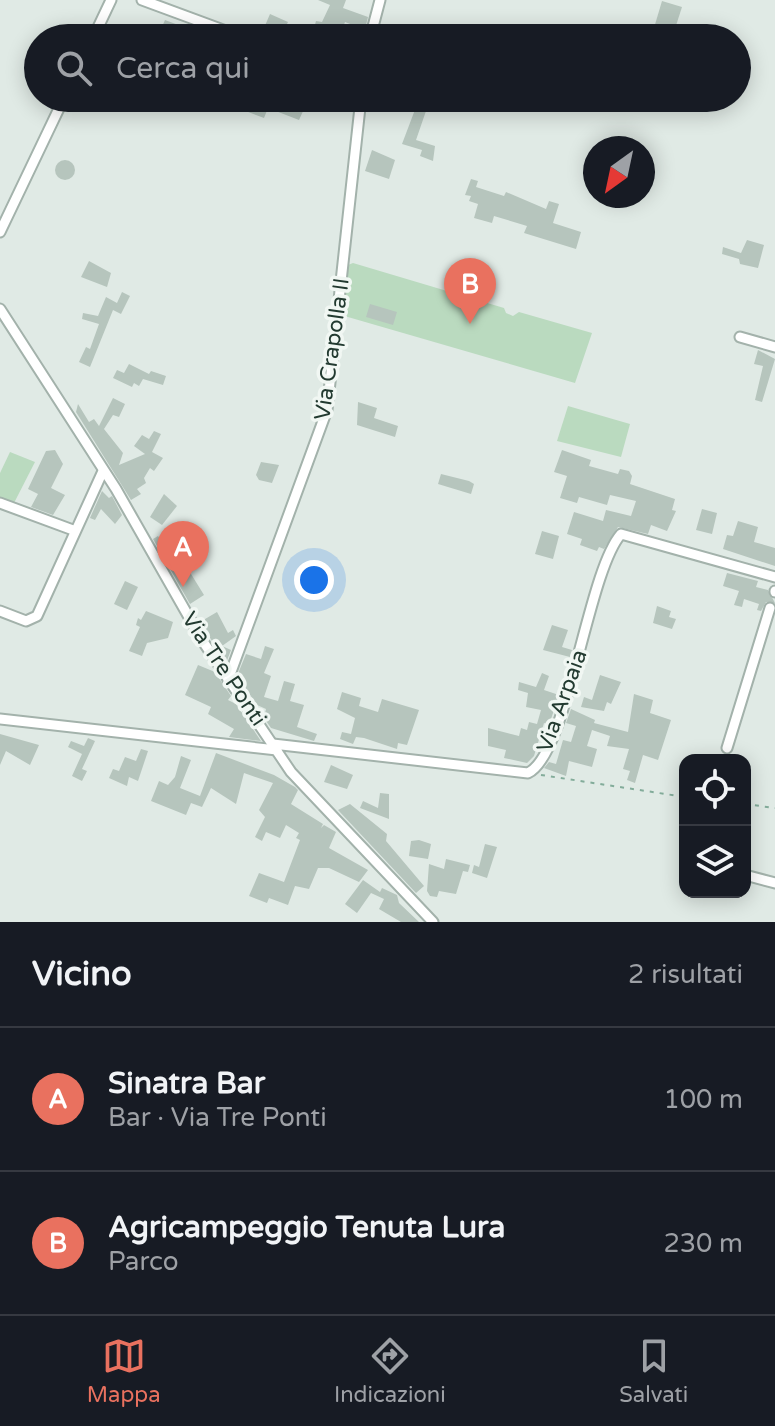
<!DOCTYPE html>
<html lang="it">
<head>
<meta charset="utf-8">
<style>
	body { margin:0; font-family:"Varela Round",sans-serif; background:#242831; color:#f1f3f6 }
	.controls { position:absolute; right:24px; bottom:24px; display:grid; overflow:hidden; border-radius:16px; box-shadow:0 4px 20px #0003 }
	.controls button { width:72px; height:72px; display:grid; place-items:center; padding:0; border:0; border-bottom:2px solid #363941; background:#171b24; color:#f1f3f6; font:40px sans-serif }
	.compass { position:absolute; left:583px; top:136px; width:72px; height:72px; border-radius:50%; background:#171b24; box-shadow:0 4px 20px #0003; rotate:213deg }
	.you { position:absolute; left:314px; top:580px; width:28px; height:28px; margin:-20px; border:6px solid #fff; border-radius:50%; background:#1a73e8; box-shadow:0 0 0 12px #1a73e833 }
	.badge { display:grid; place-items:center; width:52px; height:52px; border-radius:50%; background:#e9715f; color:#fff; font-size:26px; font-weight:700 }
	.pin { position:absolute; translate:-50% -66px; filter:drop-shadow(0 2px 4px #0008) }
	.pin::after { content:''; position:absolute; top:42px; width:28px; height:24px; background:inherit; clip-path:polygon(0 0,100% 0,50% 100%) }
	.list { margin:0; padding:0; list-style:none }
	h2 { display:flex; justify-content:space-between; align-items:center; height:104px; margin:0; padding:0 32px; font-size:34px }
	h2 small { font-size:26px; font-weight:400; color:#9ea1a6 }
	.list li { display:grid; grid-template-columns:52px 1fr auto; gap:24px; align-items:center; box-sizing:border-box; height:144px; padding:0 32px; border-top:2px solid #363941 }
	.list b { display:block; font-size:30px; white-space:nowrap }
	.list p { margin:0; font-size:26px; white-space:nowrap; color:#9ea1a6 }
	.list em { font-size:26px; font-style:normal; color:#9ea1a6 }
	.icon { flex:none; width:44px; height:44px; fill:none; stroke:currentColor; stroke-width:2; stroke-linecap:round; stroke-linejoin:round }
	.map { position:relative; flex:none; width:775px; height:922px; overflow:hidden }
	.search { position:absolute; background:#171b24; box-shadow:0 4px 20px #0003; left:24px; right:24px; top:24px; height:88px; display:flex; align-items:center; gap:20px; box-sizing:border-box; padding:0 28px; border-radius:44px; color:#9ea1a6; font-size:30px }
	.sheet { height:392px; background:#171b24 }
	nav { display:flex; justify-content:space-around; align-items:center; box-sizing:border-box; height:112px; border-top:2px solid #363941; background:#171b24; font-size:22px; color:#9ea1a6 }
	nav a { display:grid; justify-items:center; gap:4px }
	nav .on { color:#e9715f }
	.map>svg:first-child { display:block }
</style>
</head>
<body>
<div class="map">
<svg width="775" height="922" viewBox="0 0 775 922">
	<rect width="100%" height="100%" fill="#e0eae5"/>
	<g fill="#badabf">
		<polygon points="353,263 504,308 506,313 513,316 519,312 592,333 575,383 341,315 348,265"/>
		<polygon points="568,406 630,424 621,457 557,441"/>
		<polygon points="10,452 35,462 14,503 0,498 0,473"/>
	</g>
	<g fill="#b6c5bd">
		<polygon points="318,0 346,0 343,8 368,17 366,25 363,29 345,22 339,38 270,38 261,35 270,14 288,22 286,26 312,35 316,21 322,22 330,5"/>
		<polygon points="662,1 682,7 672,38 651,38"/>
		<polygon points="165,20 189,29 190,26 223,38 157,38"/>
		<polygon points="212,98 272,98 285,106 289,98 309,98 299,120 268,108 264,118"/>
		<polygon points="416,107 426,111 416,140 435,146 433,161 420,156 422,150 402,144"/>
		<polygon points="372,150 395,160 389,179 365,171"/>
		<circle cx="65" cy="170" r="10"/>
		<polygon points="471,179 478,181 476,187 504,196 506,192 546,209 549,201 559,204 553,223 581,232 576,249 524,233 527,226 494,216 492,223 474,218 478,204 469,201 471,196 465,195"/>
		<polygon points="747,240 764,245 758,268 740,264 739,259 722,254 723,247 741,253"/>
		<polygon points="89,261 111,273 107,287 81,277"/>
		<polygon points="122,292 130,296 121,314 113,310 90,367 79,362 86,347 90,349 99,324 82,319 83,313 98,316 106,297 117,303"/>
		<polygon points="370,304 397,312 393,325 366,317"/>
		<polygon points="758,350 775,359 762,402 755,400 763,366 754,364"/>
		<polygon points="129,364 149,374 151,371 166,376 163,385 143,379 139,386 134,383 132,387 113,378 117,370 124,373"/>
		<polygon points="113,398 125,404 119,417 113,415 104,429 123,453 119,465 145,454 134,446 142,435 149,439 154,431 161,434 152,452 163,458 154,471 150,468 144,478 146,483 137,489 141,494 131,500 76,412 78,404 89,422 94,419 99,426"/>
		<polygon points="358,402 377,408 374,418 398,426 395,437 357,425"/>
		<polygon points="55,450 63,464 51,488 65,495 53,515 31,507 38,494 28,489 46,451"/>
		<polygon points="562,450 591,460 589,466 618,474 620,469 629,471 632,476 630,484 675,499 672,510 676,511 667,531 651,525 648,534 618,527 604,549 599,547 597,551 580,545 582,539 567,534 574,512 603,521 606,510 631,516 636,501 610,495 607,505 579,497 577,503 560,498 567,476 554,472"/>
		<polygon points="261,462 279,465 272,483 259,480 256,475"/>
		<polygon points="441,474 469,481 474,484 471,494 438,484"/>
		<polygon points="102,491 109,498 112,496 122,515 115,524 101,509 95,520 90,518"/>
		<polygon points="164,494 177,506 162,525 150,517"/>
		<polygon points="702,509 717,513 712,534 696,530"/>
		<polygon points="738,521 758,527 754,542 775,548 775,566 723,549 727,535 733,536"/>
		<polygon points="542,531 559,536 553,559 535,554"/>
		<polygon points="158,536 170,555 175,548 204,595 190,604 153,539"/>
		<polygon points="727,573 758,581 756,587 768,590 775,603 766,602 761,611 757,610 759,604 744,599 742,607 734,605 739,591 723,586"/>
		<polygon points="125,581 138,587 127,610 114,604"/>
		<polygon points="657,606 671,611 669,617 676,619 672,629 653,623"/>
		<polygon points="146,611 173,622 168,638 147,643 142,656 129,651 140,627 136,625 138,618 141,620"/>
		<polygon points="217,612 228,633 233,630 236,636 222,646 231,650 226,663 200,622"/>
		<polygon points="552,625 568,630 562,647 572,650 570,657 543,650"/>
		<polygon points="265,646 274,649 264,673 271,676 264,697 278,701 284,681 295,684 290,701 304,705 297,727 317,734 314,741 271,728 264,718 266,709 257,705 237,676 246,654 261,659"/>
		<polygon points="198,665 215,672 231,696 228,700 236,704 261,741 229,737 234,729 208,714 211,707 185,695"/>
		<polygon points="542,673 549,676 544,690 559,695 549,725 544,723 534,756 527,763 504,758 506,750 488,746 488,728 519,736 521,728 527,730 529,722 537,724 541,710 526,707 528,693 518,690 519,682 536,687"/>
		<polygon points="600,675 621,682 611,704 607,702 604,711 581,707 584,697 592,700"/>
		<polygon points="342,692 361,698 359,706 378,712 382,699 419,710 407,745 398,743 397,749 364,738 356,737 353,744 340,739 342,732 351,734 355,718 337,709"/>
		<polygon points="634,694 653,700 650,713 671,720 658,760 643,755 635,783 627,780 630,771 623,769 629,749 607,746 610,736 592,730 587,746 597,749 592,767 569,761 566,776 544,768 549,762 556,764 563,740 571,742 576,726 566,723 571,709 595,720 594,723 628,732"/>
		<polygon points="0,734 39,745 30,765 6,751 0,765"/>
		<polygon points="88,738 95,741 82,769 87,771 82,781 72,776 82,754 68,747 71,741 84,746"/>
		<polygon points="141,749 148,751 138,781 129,777 127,786 109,778 113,769 119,771 125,757 136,761"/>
		<polygon points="216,753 274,775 295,787 298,790 291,804 323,824 321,828 324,825 336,832 329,848 368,870 359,882 329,868 318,868 309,889 295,886 288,905 269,898 267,903 249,896 259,873 284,882 300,840 296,838 299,833 286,825 280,838 266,832 262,841 255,837 265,817 259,810 273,783 244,773 236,804 211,788 202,807 191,803 186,815 151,801 159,781 168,785 175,777 181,756 191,760 180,788 200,796"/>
		<polygon points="331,765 353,775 347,789 324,782"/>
		<polygon points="380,793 389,794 389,819 360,808 363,801 378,808"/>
		<polygon points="350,804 387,834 386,841 424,886 416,893 338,810"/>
		<polygon points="419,840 431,844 428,859 409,856 411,841"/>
		<polygon points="485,844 497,847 487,878 472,873 474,865 479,867"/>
		<polygon points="446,859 470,865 468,872 463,871 456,894 439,891 437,897 430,896 427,891 429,864 444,869"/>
		<polygon points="363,880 380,892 382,888 397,895 399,903 419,922 401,922 379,909 384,899 371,893 357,913 345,904"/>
	</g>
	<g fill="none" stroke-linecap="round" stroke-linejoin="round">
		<defs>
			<g id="minor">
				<polyline points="142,0 245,38"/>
				<polyline points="93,38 111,0"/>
				<polyline points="370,38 380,0"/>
				<polyline points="0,232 64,98"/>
				<polyline points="0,309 116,489 202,640 291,772 433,922"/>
				<polyline points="740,337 775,347"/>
				<polyline points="0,503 73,530"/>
				<polyline points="775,592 775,591"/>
				<polyline points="0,611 26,621 37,616 103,471"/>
				<polyline points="228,680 327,410 361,98"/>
				<polyline points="0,719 277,750"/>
				<path d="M 273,744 L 528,773 C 568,754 587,573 621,534 L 775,577"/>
				<polyline points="727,748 770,608"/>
				<polyline points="745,875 775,883"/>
			</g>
		</defs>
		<use href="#minor" stroke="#a3b2ab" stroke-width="13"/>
		<g stroke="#83ac9a" stroke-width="2" stroke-dasharray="4 6" stroke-linecap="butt">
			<polyline points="541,775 685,797"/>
			<polyline points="745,804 775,808"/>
		</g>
		<use href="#minor" stroke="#fff" stroke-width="9"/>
	</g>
	<g text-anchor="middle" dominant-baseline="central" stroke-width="7" stroke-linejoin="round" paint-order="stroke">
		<g font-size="22" fill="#223a30" stroke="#f1f7f3">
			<text transform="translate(332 349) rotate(-82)">Via Crapolla II</text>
			<text transform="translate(224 669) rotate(56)">Via Tre Ponti</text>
			<text transform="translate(562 701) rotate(-70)">Via Arpaia</text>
		</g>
	</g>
</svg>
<div class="controls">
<button><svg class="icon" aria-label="locate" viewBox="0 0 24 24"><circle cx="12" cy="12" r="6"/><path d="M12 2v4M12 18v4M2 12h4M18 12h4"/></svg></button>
<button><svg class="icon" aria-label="layers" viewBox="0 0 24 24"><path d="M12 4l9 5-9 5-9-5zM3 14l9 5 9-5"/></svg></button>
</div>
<svg class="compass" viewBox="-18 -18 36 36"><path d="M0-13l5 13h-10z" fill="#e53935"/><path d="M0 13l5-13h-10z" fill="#9ea1a6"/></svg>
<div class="you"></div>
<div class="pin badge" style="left:183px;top:587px">A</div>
<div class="pin badge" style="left:470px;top:324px">B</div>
<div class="search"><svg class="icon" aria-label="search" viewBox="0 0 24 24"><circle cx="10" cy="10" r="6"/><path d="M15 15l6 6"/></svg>Cerca qui</div>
</div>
<section class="sheet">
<h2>Vicino<small>2 risultati</small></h2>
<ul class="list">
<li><span class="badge">A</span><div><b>Sinatra Bar</b><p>Bar · Via Tre Ponti</p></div><em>100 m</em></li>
<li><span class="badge">B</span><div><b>Agricampeggio Tenuta Lura</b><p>Parco</p></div><em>230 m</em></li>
</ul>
</section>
<nav>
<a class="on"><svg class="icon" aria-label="map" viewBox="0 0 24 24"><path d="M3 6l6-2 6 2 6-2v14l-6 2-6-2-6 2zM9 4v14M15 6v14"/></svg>Mappa</a>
<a><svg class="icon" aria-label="directions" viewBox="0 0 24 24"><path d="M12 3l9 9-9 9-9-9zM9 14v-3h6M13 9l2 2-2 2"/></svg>Indicazioni</a>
<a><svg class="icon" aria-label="saved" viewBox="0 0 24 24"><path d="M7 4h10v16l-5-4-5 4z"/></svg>Salvati</a>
</nav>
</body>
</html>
